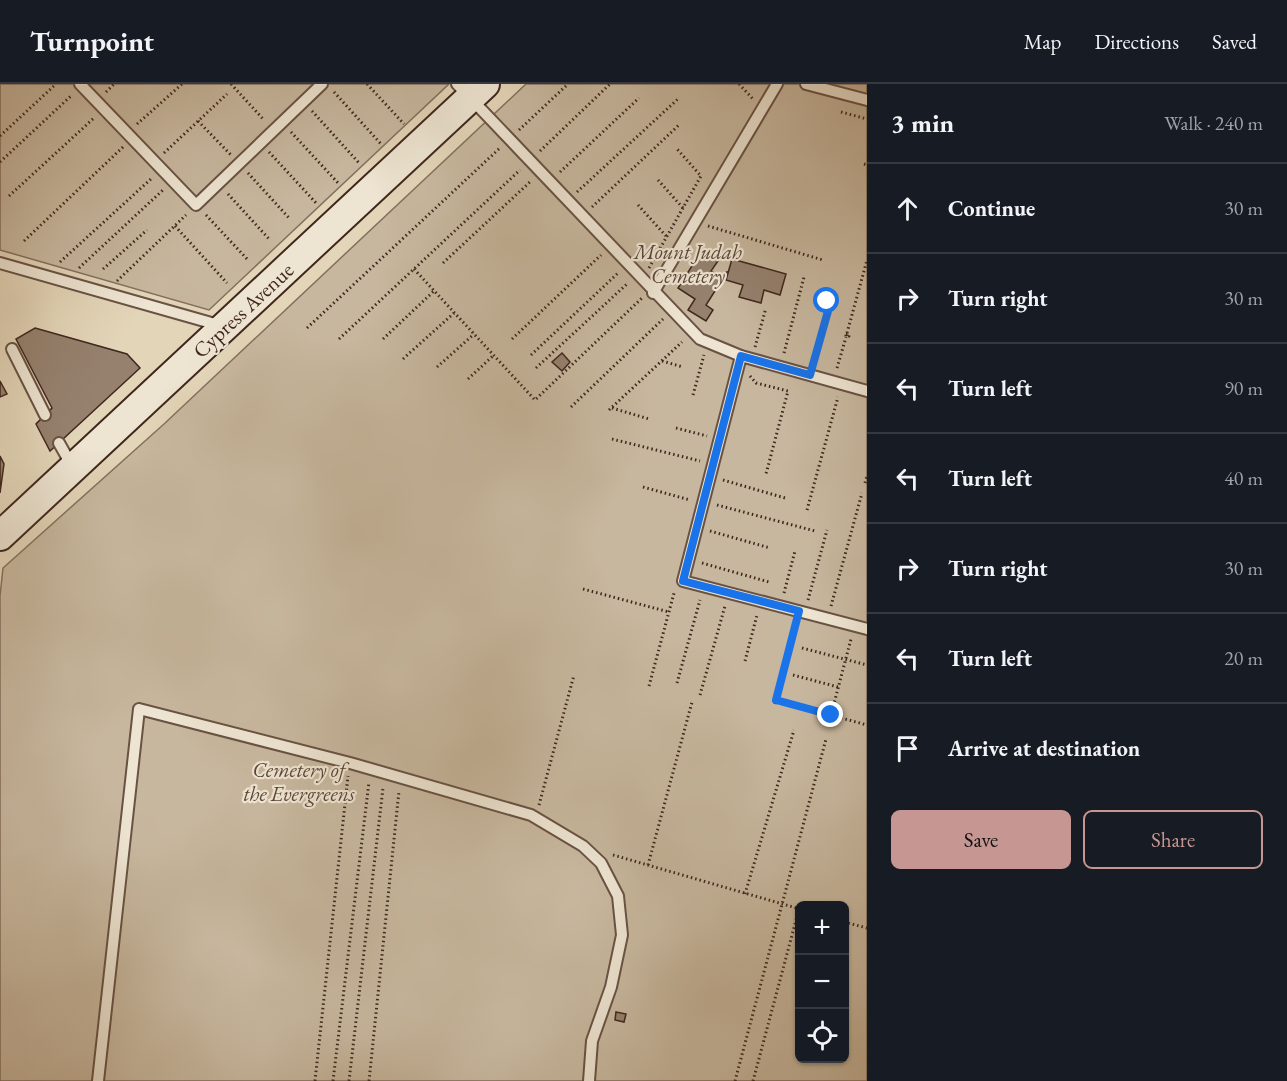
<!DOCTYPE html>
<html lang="en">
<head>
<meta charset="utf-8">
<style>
	body { margin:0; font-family:"EB Garamond",serif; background:#242831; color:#f1f3f6 }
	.controls { position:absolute; right:18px; bottom:18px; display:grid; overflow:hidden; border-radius:9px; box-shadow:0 2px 4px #0004 }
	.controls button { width:54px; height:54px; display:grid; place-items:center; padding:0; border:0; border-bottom:2px solid #363941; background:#171b24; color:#f1f3f6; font:30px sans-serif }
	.stop { position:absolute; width:18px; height:18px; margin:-14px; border:4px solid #1a73e8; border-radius:50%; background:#fff }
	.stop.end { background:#1a73e8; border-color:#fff; box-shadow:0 2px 6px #0008 }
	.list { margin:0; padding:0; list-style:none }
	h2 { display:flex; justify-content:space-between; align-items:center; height:78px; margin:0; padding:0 24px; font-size:26px }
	h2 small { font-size:20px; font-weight:400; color:#9ea1a6 }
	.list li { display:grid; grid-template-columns:39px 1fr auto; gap:18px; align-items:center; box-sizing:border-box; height:90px; padding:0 24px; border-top:2px solid #363941 }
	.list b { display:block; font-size:22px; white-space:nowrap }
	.list em { font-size:20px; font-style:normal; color:#9ea1a6 }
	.actions { display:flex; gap:12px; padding:18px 24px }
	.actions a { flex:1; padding:14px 0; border:2px solid #c59692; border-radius:9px; text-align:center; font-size:21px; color:#c59692 }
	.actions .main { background:#c59692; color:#111 }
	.icon { flex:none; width:33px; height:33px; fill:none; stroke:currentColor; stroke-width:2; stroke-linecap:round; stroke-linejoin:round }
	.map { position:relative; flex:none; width:867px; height:997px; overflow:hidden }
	header { display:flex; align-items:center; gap:36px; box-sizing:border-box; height:84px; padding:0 30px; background:#171b24; border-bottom:2px solid #363941 }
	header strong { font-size:28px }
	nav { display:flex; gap:33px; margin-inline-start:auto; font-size:21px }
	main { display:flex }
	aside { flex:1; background:#171b24 }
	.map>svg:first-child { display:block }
</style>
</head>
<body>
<header>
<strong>Turnpoint</strong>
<nav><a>Map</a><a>Directions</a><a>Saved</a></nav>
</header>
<main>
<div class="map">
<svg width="867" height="997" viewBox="0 0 867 997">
	<rect width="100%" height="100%" fill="#e3d5b8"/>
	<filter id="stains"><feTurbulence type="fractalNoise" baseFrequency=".00333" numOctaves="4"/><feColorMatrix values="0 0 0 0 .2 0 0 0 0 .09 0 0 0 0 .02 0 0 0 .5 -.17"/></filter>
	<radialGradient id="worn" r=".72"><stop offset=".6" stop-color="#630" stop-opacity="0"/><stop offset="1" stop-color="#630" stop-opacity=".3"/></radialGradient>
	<g fill="#c7b79e" stroke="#846f5e" stroke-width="1.5" fill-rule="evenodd">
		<polygon points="0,0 449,0 209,226 0,166"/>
		<path d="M 526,0 L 867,0 L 867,997 L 0,997 L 0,512 L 3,484 L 164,340 ZM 800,822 L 844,822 L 844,974 L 800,974 Z"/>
	</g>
	<g fill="#95816e" stroke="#40271e" stroke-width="1.5">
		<polygon points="702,166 718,177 711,187 717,191 727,188 706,221 713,226 706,237 688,226 695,215 678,204"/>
		<polygon points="732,175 786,190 780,211 764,206 761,219 739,213 743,201 726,196"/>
		<polygon points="35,244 127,270 140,284 50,367 36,340 52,324 16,255"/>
		<polygon points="562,269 570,278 562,287 552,278"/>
		<polygon points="0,297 7,310 0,313"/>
		<polygon points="0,372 4,380 0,409"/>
		<polygon points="616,928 626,930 624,938 615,936"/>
	</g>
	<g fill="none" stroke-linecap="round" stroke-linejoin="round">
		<defs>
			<g id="lane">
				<polyline points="80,0 196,121 322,0"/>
				<polyline points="457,0 700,255 741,272 867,307"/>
				<polyline points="806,0 867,16"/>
				<polyline points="0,179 222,242"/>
				<polyline points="653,209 777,0"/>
				<polyline points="12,265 45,331"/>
				<polyline points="741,272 683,497 867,545"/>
				<polyline points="59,359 72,382"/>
				<polyline points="98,997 139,625 350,679 531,731 583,762 601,779 618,812 622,851 611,903 592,957 589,997"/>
			</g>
			<polyline id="secondary" points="0,452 485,0"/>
		</defs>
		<use href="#lane" stroke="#695244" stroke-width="14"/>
		<use href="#secondary" stroke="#40271e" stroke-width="32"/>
		<g stroke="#40271e" stroke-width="3" stroke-dasharray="1.5 3" stroke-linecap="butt">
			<polyline points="231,0 264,36"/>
			<polyline points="367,0 404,40"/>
			<polyline points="739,0 753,15"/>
			<polyline points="106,8 114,0"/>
			<polyline points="334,8 381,60"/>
			<polyline points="312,27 359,79"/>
			<polyline points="841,28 867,35"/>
			<polyline points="198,37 231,71"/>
			<polyline points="137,40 182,0"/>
			<polyline points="519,46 568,0"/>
			<polyline points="291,48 339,100"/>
			<polyline points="0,52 56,0"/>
			<polyline points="540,67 610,0"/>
			<polyline points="269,68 317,120"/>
			<polyline points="164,69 227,10"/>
			<polyline points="0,78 72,11"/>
			<polyline points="864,80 867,81"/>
			<polyline points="560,88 639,14"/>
			<polyline points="248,89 289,134"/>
			<polyline points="658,96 683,124"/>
			<polyline points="577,108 679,14"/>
			<polyline points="228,110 269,155"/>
			<polyline points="9,112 94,34"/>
			<polyline points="638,121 666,152"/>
			<polyline points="592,123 680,40"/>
			<polyline points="206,131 248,176"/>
			<polyline points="175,142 227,199"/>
			<polyline points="708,142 823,176"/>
			<polyline points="24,157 123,63"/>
			<polyline points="60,178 152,94"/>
			<polyline points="443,179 531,97"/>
			<polyline points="79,184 163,106"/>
			<polyline points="649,184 701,92 677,65"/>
			<polyline points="103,185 147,146"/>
			<polyline points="414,185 535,316 642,214"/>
			<polyline points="117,197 186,131"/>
			<polygon points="832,215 832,219 829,220 827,216"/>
			<polyline points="307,244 501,63"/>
			<polyline points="847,249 867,176"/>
			<polygon points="846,250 849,250 849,252 846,253"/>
			<polyline points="339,255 520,86"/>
			<polyline points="383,255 434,207"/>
			<polyline points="512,255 601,171"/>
			<polyline points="755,263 766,224"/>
			<polyline points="784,269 804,193"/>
			<polyline points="531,271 618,189"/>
			<polyline points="403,275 454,229"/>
			<polyline points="662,277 683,283"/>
			<polyline points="813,279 830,220"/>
			<polyline points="437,283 474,250"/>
			<polyline points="536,284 628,199"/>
			<polyline points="837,284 846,253"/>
			<polyline points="750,292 756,299 788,307 766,390"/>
			<polyline points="468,295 494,271"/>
			<polyline points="693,311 704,271"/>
			<polyline points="571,323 663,235"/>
			<polyline points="612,324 649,335"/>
			<polyline points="609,326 682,258"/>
			<polyline points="676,344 707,352"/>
			<polyline points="612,355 700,377"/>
			<polyline points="723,396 785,414"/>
			<polyline points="865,399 867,392"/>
			<polyline points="643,403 690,416"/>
			<polyline points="717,421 815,447"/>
			<polyline points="807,426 838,313"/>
			<polyline points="710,447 770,464"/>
			<polyline points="702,479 769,498"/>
			<polyline points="583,505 669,528"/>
			<polyline points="784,509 795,467"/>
			<polyline points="808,516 827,446"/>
			<polyline points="831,522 862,409"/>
			<polyline points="802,564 867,581"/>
			<polyline points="745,577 757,531"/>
			<polyline points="793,591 838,603"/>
			<polyline points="677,599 700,516"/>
			<polyline points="649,602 674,509"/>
			<polyline points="700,611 725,522"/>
			<polyline points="776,616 867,641"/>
			<polyline points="775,620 796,541"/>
			<polyline points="831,631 851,555"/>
			<polyline points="539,721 574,591"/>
			<polyline points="613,771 800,825"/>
			<polyline points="648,781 692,618"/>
			<polyline points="745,810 794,646"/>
			<polyline points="844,838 867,844"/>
			<polyline points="315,997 348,692"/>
			<polyline points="333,997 369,698"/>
			<polyline points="349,997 383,704"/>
			<polyline points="369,997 399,707"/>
			<polyline points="735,997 826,655"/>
			<polyline points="753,997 799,825"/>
		</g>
		<use href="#lane" stroke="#ede4d1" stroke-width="10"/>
		<use href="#secondary" stroke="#ede4d1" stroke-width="28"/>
	</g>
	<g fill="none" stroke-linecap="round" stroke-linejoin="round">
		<polyline stroke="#1a73e8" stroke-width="8" points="827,217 830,220 810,291 741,272 683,497 799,527 776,616 831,631"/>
	</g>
	<g text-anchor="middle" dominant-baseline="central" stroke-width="4.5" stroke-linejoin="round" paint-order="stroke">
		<g font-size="21" font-style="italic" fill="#5b4438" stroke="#ede4d1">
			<text x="688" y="167">Mount Judah<tspan x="688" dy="24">Cemetery</tspan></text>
			<text x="299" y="685">Cemetery of<tspan x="299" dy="24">the Evergreens</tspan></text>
		</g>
		<g font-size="21" fill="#40271e" stroke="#ede4d1">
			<text transform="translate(243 226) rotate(-43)">Cypress Avenue</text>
		</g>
	</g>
	<rect width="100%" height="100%" filter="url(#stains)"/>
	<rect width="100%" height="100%" fill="url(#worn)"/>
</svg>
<div class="controls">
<button>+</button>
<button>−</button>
<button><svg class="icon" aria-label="locate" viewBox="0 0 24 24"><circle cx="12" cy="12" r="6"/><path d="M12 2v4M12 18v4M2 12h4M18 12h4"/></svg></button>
</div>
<div class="stop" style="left:827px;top:217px"></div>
<div class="stop end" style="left:831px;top:631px"></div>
</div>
<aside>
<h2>3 min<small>Walk · 240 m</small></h2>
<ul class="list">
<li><svg class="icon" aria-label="ahead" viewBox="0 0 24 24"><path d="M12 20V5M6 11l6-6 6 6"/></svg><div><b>Continue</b></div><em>30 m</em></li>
<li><svg class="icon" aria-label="right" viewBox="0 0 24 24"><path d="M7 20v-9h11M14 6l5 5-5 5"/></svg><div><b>Turn right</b></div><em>30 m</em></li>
<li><svg class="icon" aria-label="left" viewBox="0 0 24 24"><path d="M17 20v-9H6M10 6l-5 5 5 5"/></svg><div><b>Turn left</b></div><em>90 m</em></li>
<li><svg class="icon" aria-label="left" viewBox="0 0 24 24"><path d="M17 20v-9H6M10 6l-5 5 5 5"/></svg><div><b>Turn left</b></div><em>40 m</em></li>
<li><svg class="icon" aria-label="right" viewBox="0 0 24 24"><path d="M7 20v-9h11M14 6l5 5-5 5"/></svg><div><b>Turn right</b></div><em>30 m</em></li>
<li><svg class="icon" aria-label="left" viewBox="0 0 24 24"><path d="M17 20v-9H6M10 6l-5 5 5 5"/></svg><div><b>Turn left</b></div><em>20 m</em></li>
<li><svg class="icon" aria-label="arrive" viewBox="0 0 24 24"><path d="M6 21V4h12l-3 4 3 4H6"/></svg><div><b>Arrive at destination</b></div></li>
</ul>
<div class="actions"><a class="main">Save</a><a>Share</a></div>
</aside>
</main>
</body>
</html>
